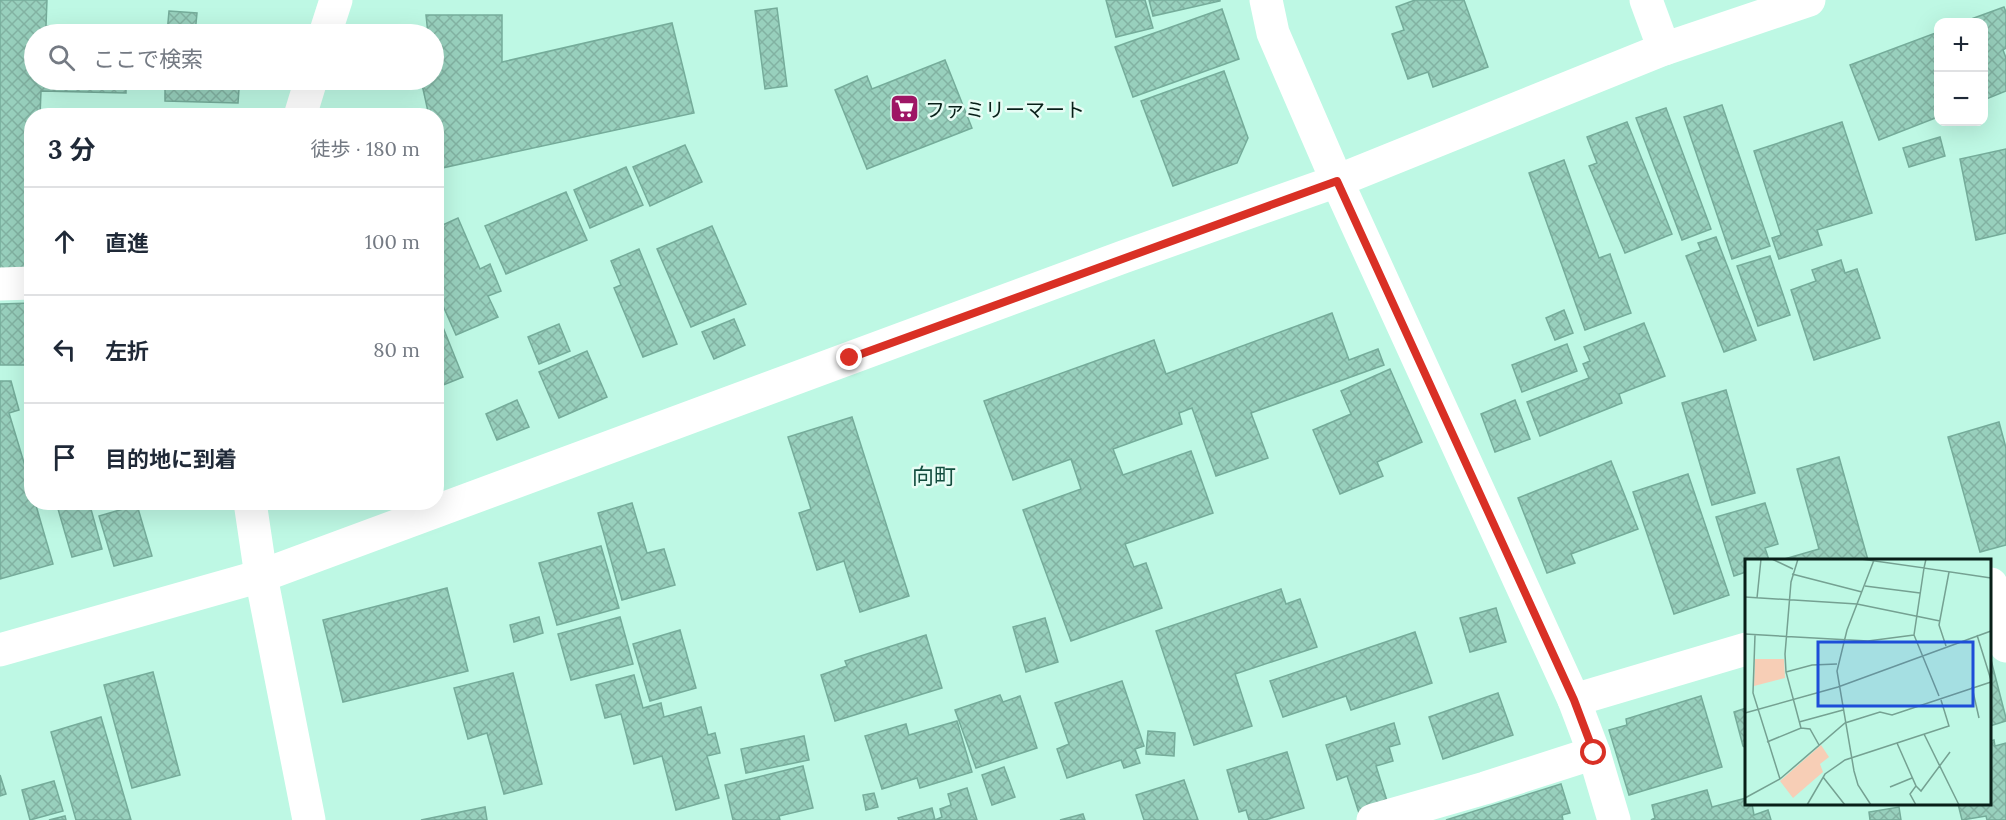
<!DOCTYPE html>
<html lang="ja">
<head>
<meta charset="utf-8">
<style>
	body { margin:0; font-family:Lora,"Noto Sans JP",serif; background:#f6f6f7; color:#1f2937 }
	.controls { position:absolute; right:18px; top:18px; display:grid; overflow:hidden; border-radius:12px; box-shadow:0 6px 24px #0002 }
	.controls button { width:54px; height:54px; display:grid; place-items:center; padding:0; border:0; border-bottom:2px solid #e0e1e3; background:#fff; color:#1f2937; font:30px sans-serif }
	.stop { position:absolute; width:18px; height:18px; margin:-14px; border:4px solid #d93025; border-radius:50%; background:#fff }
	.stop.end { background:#d93025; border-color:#fff; box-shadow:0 2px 6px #0008 }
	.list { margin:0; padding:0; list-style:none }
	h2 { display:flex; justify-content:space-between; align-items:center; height:78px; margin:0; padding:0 24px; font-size:26px }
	h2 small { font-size:20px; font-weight:400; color:#747a83 }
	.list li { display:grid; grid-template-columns:39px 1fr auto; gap:18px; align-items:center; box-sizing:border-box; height:108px; padding:0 24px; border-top:2px solid #e0e1e3 }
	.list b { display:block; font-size:22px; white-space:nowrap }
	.list em { font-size:20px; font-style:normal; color:#747a83 }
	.icon { flex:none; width:33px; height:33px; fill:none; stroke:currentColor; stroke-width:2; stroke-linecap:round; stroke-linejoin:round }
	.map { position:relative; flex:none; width:2006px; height:820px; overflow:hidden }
	.search { position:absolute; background:#fff; box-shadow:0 6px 24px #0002; left:24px; top:24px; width:420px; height:66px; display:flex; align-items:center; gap:15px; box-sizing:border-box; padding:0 21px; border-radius:33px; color:#747a83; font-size:22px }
	.panel { position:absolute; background:#fff; box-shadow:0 6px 24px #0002; left:24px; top:108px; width:420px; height:402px; border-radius:24px }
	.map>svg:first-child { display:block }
</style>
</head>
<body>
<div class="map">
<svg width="2006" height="820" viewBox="0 0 2006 820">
	<defs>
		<pattern id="building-cross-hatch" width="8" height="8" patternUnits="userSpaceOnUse" patternTransform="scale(1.5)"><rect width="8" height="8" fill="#98d0bd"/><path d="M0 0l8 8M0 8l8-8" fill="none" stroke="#82b2a2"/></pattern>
	</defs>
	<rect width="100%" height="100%" fill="#bef8e4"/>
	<g fill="url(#building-cross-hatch)" stroke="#75ac9a" stroke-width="1.5">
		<polygon points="0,0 47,0 46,26 84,27 84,34 34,34 34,80 126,80 126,93 41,91 40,116 32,116 32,271 0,271"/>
		<polygon points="1106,0 1145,0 1153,28 1116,37"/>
		<polygon points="1149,0 1220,0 1220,1 1153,16"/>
		<polygon points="1415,0 1464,0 1488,67 1433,87 1428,72 1408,79 1392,34 1404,30 1396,7"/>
		<polygon points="2004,7 2006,12 2006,48 2003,50 2006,58 2006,91 1984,100 1984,22 1963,22"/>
		<polygon points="777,8 787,86 765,89 755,11"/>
		<polygon points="1222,9 1239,59 1133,97 1115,47"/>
		<polygon points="169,11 197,13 195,34 167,34"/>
		<polygon points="426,15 502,15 502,62 672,23 694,113 442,168 436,146 436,116 429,116 421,80 434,80 434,34 428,34"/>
		<polygon points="1938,32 1938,117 1879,140 1850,65"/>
		<polygon points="945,60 972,128 867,169 835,90 867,76 872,89"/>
		<polygon points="1224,71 1248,138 1237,163 1173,186 1141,101"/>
		<polygon points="165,80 211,80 211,89 239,89 238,103 165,101"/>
		<polygon points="1722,105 1770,246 1732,259 1684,117"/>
		<polygon points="1666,108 1711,229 1682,240 1636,118"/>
		<polygon points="1627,122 1672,234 1625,253 1589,166 1597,163 1587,137"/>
		<polygon points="1842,122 1872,213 1817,230 1822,245 1779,259 1772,238 1781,235 1754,151"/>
		<polygon points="1940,137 1945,156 1909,167 1903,148"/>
		<polygon points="685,145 702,182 650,206 633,167"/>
		<polygon points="2006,149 2006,233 1976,240 1960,159"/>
		<polygon points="1564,160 1599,258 1610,254 1631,313 1585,330 1529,173"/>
		<polygon points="626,167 643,205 590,228 574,190"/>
		<polygon points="566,192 587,240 506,274 485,226"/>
		<polygon points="458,218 480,269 490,264 501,291 488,296 498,317 456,335 436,290 436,228"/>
		<polygon points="712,226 746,304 691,327 657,249"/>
		<polygon points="1716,237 1756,340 1724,352 1686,256 1701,250 1698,243"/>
		<polygon points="639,249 677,344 643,357 614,288 621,285 611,261"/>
		<polygon points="1770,256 1790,315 1758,326 1737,266"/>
		<polygon points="1841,260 1845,273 1857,269 1880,338 1814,360 1791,290 1816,281 1812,270"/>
		<polygon points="32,303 32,365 0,365 0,304"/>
		<polygon points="436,310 463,377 436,388"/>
		<polygon points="1564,310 1573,333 1555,340 1546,318"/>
		<polygon points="1332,313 1349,360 1378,349 1384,365 1251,413 1268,458 1216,476 1192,408 1179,413 1182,424 1113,449 1123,475 1191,451 1213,513 1125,544 1134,567 1146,563 1162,608 1071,641 1023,510 1081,489 1071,459 1013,480 984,401 1154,340 1166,374"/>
		<polygon points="734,319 745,345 714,359 702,332"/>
		<polygon points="1644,323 1665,376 1619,394 1622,403 1540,436 1527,402 1589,378 1583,364 1590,361 1584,347"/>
		<polygon points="559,324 570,351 539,364 528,337"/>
		<polygon points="1567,344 1577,371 1522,392 1512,365"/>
		<polygon points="587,351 607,397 559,418 539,372"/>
		<polygon points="1390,369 1422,442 1377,462 1383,476 1340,494 1313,430 1351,414 1341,391"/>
		<polygon points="0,381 11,381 19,410 9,413 32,489 32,502 35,502 53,564 0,579"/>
		<polygon points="1726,390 1755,493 1712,505 1682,403"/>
		<polygon points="517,400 529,427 497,440 486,414"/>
		<polygon points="1515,400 1530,439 1495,452 1481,414"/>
		<polygon points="852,417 909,596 860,612 844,561 817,570 799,513 811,509 788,437"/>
		<polygon points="1999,422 2006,448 2006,545 1980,552 1948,437"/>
		<polygon points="1839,457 1868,560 1781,560 1819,549 1797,469"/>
		<polygon points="1611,461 1638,529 1571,554 1575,563 1547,573 1518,498"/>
		<polygon points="1688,474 1729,595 1674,614 1633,492"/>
		<polygon points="56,502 89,502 102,549 72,557"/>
		<polygon points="144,502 212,502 212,508 146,508"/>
		<polygon points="632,503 647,553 664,549 675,585 622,600 598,513"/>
		<polygon points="1765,503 1778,544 1765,548 1769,560 1746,560 1746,572 1734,576 1716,517"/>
		<polygon points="137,505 152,556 114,566 99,516"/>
		<polygon points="601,546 619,608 557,625 539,563"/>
		<polygon points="447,588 468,671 343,702 323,620"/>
		<polygon points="1281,589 1286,604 1300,599 1317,647 1235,674 1252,726 1194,745 1156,631"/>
		<polygon points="1496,608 1506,642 1470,652 1460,618"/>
		<polygon points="539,617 543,633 514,642 510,625"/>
		<polygon points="620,617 633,664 571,680 558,634"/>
		<polygon points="1045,618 1058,662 1026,672 1013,627"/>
		<polygon points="680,630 696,688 650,701 633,644"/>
		<polygon points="1415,632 1432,683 1351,710 1346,696 1283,717 1270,681"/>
		<polygon points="926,635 942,688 835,721 821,675 847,666 845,661"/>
		<polygon points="1990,656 2006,718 2006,721 1990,726"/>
		<polygon points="153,672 180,775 132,788 104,685"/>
		<polygon points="513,673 542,784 504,794 487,733 468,739 454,688"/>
		<polygon points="634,675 643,708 661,703 664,717 701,707 708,735 715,733 720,753 707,756 719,798 676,810 662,756 634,764 621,714 605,718 596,685"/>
		<polygon points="1122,681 1144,746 1135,749 1140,763 1124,768 1121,760 1067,778 1057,749 1069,744 1055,703"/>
		<polygon points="1498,693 1513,735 1443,759 1429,717"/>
		<polygon points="1000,695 1003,702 1020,696 1037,748 976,768 955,710"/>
		<polygon points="1701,696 1722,767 1629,795 1609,730 1627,725 1626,719"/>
		<polygon points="1746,708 1746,748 1743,746 1734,712"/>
		<polygon points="101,717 131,820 76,820 51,732"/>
		<polygon points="957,721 972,772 920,788 917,778 882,789 865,736 906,724 909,735"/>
		<polygon points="1394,723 1400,744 1389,747 1393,761 1376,766 1388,804 1359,813 1347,776 1337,780 1326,745"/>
		<polygon points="1148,731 1175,733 1174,756 1146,754"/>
		<polygon points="804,736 809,760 746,773 741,749"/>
		<polygon points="1994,740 1995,746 2006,743 2006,820 1987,820 1986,816 1962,820 1958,804 1990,804 1990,741"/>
		<polygon points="1287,752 1304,808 1265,820 1249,820 1246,810 1239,812 1227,770"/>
		<polygon points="803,766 813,808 779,816 780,820 733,820 725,785"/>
		<polygon points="1004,767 1015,797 992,805 982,775"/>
		<polygon points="0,775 6,794 0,796"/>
		<polygon points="1184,780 1198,820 1144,820 1136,795"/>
		<polygon points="54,781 63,811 30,820 22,790"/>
		<polygon points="1561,784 1570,813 1562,815 1563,820 1446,820"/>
		<polygon points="967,788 977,820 899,820 898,818 932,808 935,820 942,817 940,809 951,805 948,794"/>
		<polygon points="1707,790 1712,807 1746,798 1746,804 1752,804 1754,815 1768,810 1771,820 1651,820 1655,818 1652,805"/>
		<polygon points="874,793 878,807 866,810 863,795"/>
		<polygon points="485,807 487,820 421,820"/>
		<polygon points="1899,807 1901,820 1870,820 1869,812"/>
		<polygon points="1083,814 1085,820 1060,820"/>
		<polygon points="65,816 66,820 49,820"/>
	</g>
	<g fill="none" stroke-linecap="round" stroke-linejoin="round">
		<g stroke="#fff" stroke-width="33">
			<polyline points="1266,0 1273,33 1337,181 1574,700"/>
			<polyline points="1646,0 1664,49"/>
			<polyline points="325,34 336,0"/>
			<polyline points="300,116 311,80"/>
			<polyline points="0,284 32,283"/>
			<polyline points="250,502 261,576 309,820"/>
			<polyline points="1991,584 2006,646"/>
			<polyline points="0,650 261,576 1123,257 1337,181 1664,49 1809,0"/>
			<polyline points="1373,820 1485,788 1594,753"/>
			<polyline points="1614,820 1594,753 1574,700 1746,649"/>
		</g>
	</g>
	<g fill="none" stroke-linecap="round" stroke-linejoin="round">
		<polyline stroke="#d93025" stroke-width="8" points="850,358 1337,181 1574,700 1594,753"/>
	</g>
	<defs>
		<symbol id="supermarket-square" viewBox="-11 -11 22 22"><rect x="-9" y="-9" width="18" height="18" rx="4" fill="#9e1665" stroke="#e6fcf4"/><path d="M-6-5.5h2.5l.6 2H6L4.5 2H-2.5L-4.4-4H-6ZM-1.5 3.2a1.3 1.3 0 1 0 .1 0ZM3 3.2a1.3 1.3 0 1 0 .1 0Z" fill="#fff"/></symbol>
	</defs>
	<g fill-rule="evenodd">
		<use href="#supermarket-square" x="888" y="92" width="33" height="33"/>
	</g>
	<g text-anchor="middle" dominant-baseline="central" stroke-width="5" stroke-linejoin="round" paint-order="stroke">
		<g font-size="20" fill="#081f18" stroke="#e6fcf4" text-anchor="start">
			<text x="925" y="109">ファミリーマート</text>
		</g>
		<g font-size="22" fill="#134d3e" stroke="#e6fcf4">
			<text x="934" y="476">向町</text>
		</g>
	</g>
	<g transform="translate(1745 559)">
		<rect width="246" height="246" fill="#bef8e4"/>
		<path d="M 76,186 L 84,198 L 75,205 L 78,213 L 48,239 L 35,222 Z" fill="#f7ceb6"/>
		<path d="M 10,100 L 39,100 L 40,119 L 9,127 Z" fill="#f7ceb6"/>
		<path fill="none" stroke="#75a192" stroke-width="1.5" d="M 27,0 L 48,10M 53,0 L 46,23 L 40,95 L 41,113 L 56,169M 116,0 L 179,9 L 181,0M 47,15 L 117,33M 120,27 L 175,34M 0,38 L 112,45 L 195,62M 12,39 L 16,0M 0,75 L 123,82 L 169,76M 10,76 L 8,134 L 35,220M 232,76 L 246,121M 201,87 L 194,66 L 204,13M 41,113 L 67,106 L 92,105M 227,128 L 234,159M 194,137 L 169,76 L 179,9 L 246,19M 0,154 L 93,128 L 246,72M 54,163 L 98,151M 179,175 L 214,246M 22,183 L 56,169 L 65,170 L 74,186M 152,184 L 171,227 L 165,235 L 171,246M 78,218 L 100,246M 171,227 L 176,232 L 205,193M 145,228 L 167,219M 0,239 L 35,220 L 100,164 L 135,153 L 147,156 L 246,123M 62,246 L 80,215 L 100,201 L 204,167 L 196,141M 126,246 L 113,226 L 109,212 L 92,112 L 102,71 L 129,1"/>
		<path fill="#1d4ed8" fill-opacity="0.15" stroke="#1d4ed8" stroke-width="3" d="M 73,83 L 228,83 L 228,147 L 73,147 Z"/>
		<rect width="246" height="246" fill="none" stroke="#081f18" stroke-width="3"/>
	</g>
</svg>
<div class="controls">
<button>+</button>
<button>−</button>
</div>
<div class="stop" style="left:1594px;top:753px"></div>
<div class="stop end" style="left:850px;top:358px"></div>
<div class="search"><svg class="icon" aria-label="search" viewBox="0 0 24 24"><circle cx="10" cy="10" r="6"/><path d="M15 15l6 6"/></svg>ここで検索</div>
<section class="panel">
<h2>3 分<small>徒歩 · 180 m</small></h2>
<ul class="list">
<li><svg class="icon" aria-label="ahead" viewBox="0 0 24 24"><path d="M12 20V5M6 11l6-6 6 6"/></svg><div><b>直進</b></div><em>100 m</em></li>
<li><svg class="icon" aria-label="left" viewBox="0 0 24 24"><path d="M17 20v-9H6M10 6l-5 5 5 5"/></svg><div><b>左折</b></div><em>80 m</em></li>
<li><svg class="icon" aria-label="arrive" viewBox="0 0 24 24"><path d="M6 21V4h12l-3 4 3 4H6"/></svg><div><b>目的地に到着</b></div></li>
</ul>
</section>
</div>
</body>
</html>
